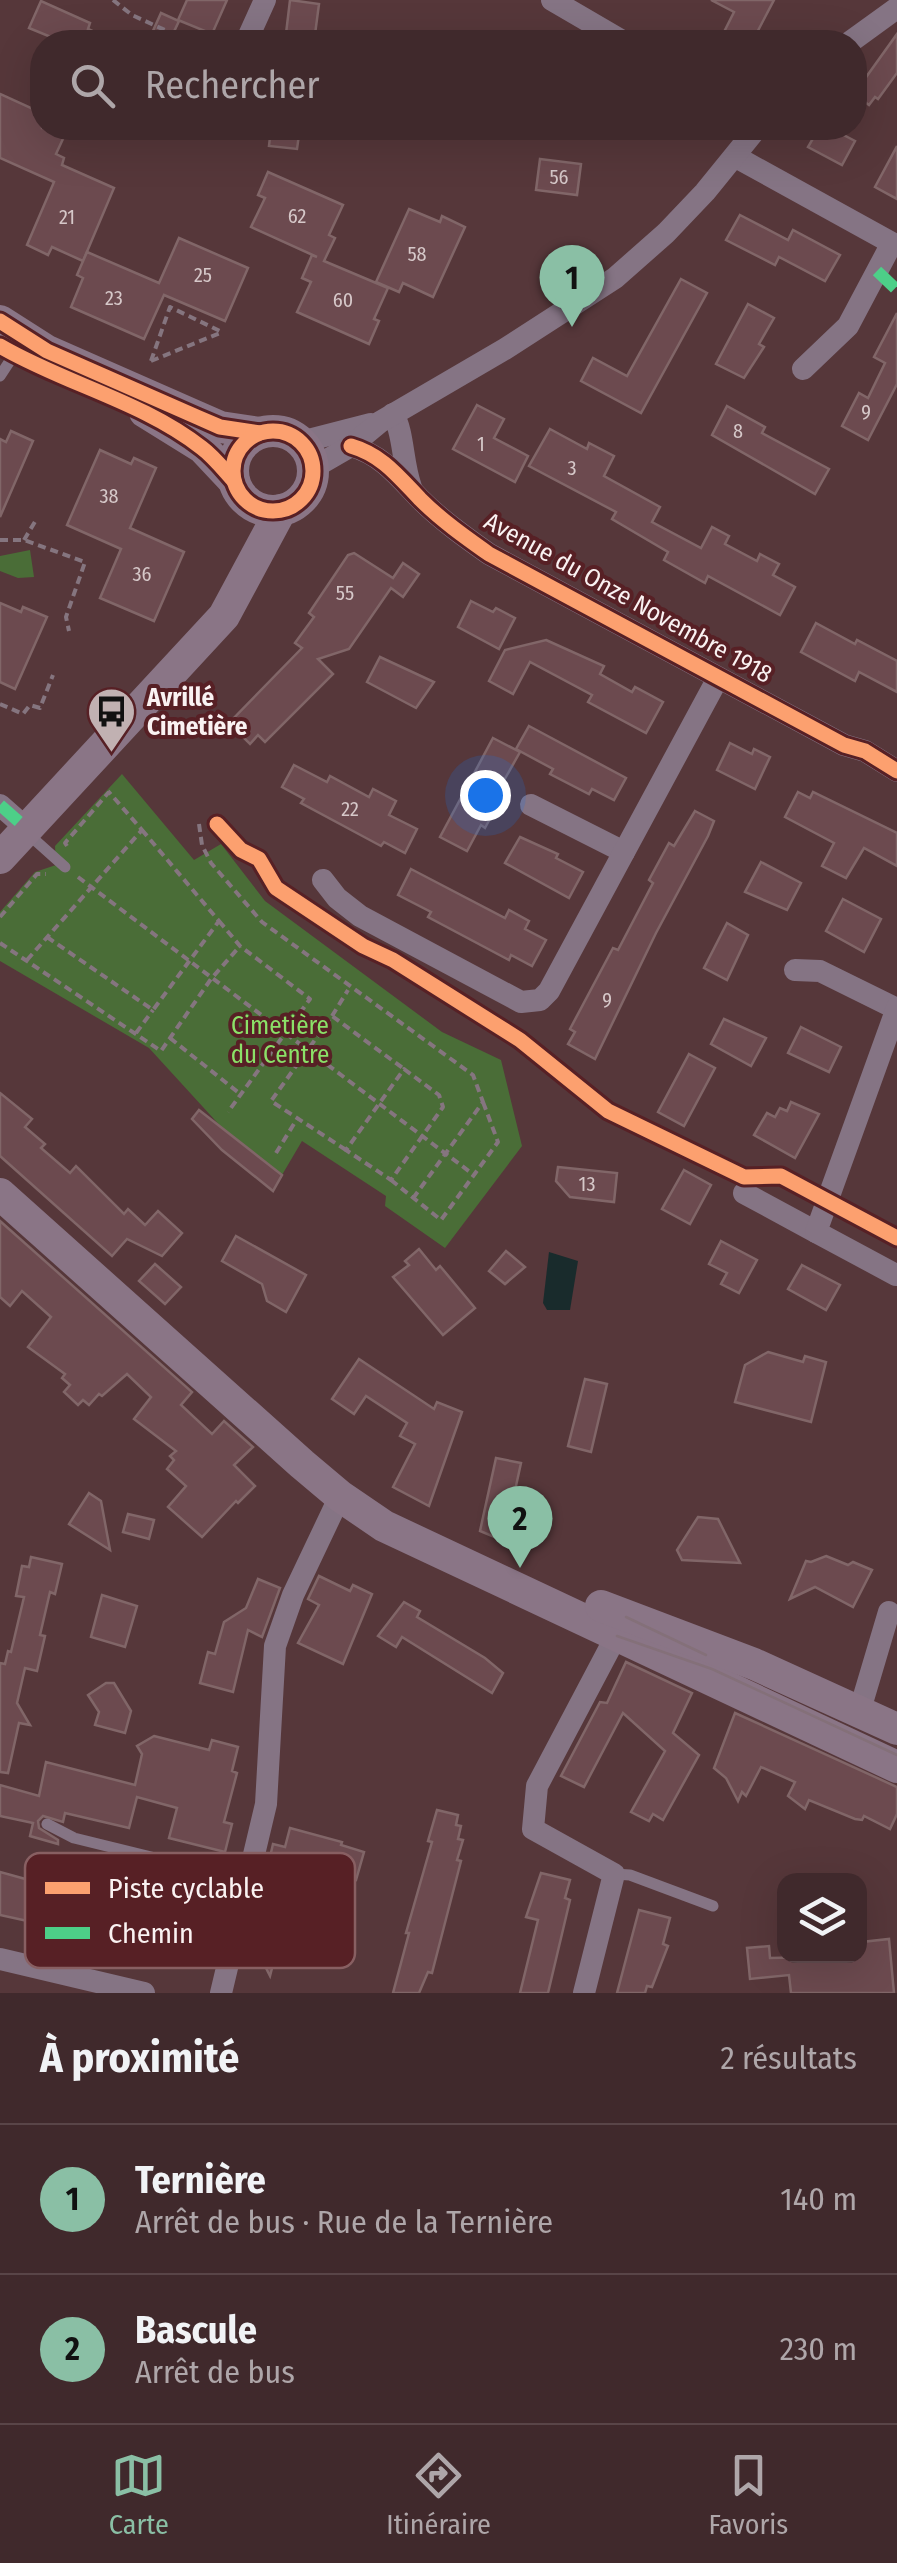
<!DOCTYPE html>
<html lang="fr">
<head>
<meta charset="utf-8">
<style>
	body { margin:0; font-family:"Fira Sans Condensed",sans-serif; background:#473134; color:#f1f3f6 }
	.controls { position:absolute; right:30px; bottom:30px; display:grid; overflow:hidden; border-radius:20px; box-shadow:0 10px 40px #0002 }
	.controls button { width:90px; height:90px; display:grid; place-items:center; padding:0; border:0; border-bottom:2px solid #594548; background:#40292c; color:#f1f3f6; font:50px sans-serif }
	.you { position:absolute; left:485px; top:795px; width:35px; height:35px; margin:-25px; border:8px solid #fff; border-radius:50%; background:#1a73e8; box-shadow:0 0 0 15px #1a73e833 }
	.badge { display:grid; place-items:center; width:65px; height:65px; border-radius:50%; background:#8abfa5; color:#111; font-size:32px; font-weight:700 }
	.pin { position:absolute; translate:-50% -82px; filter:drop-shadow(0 2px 5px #0008) }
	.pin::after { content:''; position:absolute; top:52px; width:35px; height:30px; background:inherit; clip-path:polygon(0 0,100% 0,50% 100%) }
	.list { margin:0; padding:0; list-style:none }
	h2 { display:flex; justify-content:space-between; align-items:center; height:130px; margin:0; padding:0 40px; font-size:42px }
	h2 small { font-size:32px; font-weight:400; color:#aea6a9 }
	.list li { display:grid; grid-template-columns:65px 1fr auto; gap:30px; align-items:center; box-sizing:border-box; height:150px; padding:0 40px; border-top:2px solid #594548 }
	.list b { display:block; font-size:38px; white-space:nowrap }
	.list p { margin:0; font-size:32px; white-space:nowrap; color:#aea6a9 }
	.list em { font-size:32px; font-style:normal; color:#aea6a9 }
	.icon { flex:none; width:55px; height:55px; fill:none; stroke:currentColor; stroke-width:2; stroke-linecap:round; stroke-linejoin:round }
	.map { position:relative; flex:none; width:897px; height:1993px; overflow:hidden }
	.search { position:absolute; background:#40292c; box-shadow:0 10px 40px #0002; left:30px; right:30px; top:30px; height:110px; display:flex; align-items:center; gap:25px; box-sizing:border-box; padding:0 35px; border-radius:40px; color:#aea6a9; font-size:38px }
	.sheet { height:430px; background:#40292c }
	nav { display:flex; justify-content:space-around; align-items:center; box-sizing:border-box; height:140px; border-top:2px solid #594548; background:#40292c; font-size:28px; color:#aea6a9 }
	nav a { display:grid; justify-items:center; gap:5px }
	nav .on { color:#8abfa5 }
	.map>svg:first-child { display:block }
</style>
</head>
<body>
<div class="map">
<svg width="897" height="1993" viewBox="0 0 897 1993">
	<rect width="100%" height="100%" fill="#56373a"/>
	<g fill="#4a6d37">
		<polygon points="30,550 34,577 18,578 0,571 0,556"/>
		<polygon points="122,774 194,860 221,844 265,901 442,1032 501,1060 522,1146 445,1248 385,1206 386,1196 302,1141 282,1175 224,1130 149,1048 0,961 0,912 35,872 56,865 55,846"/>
	</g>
	<polygon fill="#192b2c" points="549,1252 578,1261 570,1310 547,1310 543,1303"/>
	<g fill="#6c4a4f" stroke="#816668" stroke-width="2.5">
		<polygon points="187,0 227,0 212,34 178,20"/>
		<polygon points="290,0 319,4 314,42 285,42"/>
		<polygon points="711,0 774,0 752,42 719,42 734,12"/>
		<polygon points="41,1 90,23 88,29 116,42 63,42 29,28"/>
		<polygon points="161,13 179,21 169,42 148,42"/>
		<polygon points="897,34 897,73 878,99 875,97 869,105 854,94"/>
		<polygon points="0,94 42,113 42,128 68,128 56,154 64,158 62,165 114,188 83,261 52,247 48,255 27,245 54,182 0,158"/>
		<polygon points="271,128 300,128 297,149 269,146"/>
		<polygon points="819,128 830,128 855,141 842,165 808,147"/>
		<polygon points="897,146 897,199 875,187"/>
		<polygon points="540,159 581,164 577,195 536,190"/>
		<polygon points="268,172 343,205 329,235 335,238 324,261 388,288 374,319 379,321 369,344 297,312 311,282 302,278 312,255 317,257 251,227 265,198 258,195"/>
		<polygon points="409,209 440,222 442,216 465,227 433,297 403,283 399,292 376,282"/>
		<polygon points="740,215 788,240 793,230 840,255 825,281 779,257 775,265 726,240"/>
		<polygon points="179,238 248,268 225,321 164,295 144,339 71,307 83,278 77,275 87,252 159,283"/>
		<polygon points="681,279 707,293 641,413 581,381 593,358 627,376"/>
		<polygon points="748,304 774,318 759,344 764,347 744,378 716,364"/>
		<polygon points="897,313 897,384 868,440 842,426 859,393 868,398 885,363 874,357"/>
		<polygon points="477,405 504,419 494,438 528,456 515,482 453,449"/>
		<polygon points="727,406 765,427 762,433 829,469 815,494 712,435"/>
		<polygon points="550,429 587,449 589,443 614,456 604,476 660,507 652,522 701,548 712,527 729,536 725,544 757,561 760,554 779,564 773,575 795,587 780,615 708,576 705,583 664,560 668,552 612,519 616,512 529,466"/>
		<polygon points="11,431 33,441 0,517 0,439 6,442"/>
		<polygon points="100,450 131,464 134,458 156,468 130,528 184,552 154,621 100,598 121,549 67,525"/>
		<polygon points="354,553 393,578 403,563 419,574 403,597 391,588 349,649 318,659 333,674 265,742 258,735 250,744 229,723 302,648 295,643 314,617 309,613 348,555"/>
		<polygon points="471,601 493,612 496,608 515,618 499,649 458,627"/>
		<polygon points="0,603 21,612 23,607 47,617 15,689 0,682"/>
		<polygon points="816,623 855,644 857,640 897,661 897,692 859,672 855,681 801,652"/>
		<polygon points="546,640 604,666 600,674 632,692 635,687 663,702 646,733 588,702 592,695 530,662 513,694 489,681 505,650"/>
		<polygon points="380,657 434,682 416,708 367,682"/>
		<polygon points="529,726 626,778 614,800 592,789 589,794 550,774 553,769 516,749"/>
		<polygon points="493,738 520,752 502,784 507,787 485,828 481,825 467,851 440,837"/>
		<polygon points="730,743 752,754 754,749 770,757 755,789 717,770"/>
		<polygon points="294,765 327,782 330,776 369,797 373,789 396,801 389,815 417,829 405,853 384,842 381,846 301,803 304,799 282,787"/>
		<polygon points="798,792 810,798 813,792 897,833 897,866 864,848 846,878 822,866 834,843 785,817"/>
		<polygon points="695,811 714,821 708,836 656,933 595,1059 568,1044 575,1032 570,1029 613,948 618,950 653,883 649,880 669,843 674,846"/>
		<polygon points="520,837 558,854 556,858 583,872 569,898 505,863"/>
		<polygon points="761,862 801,883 787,910 745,892"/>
		<polygon points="411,869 505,918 509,910 529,921 525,929 546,940 532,966 511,955 509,960 428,917 431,912 398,895"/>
		<polygon points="843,899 881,919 864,952 826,931"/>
		<polygon points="727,923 748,935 727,980 704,968"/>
		<polygon points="724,1019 766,1038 751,1066 711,1044"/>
		<polygon points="801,1027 841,1047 829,1072 788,1053"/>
		<polygon points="689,1054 715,1068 684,1126 658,1112"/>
		<polygon points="0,1093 32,1119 25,1127 45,1144 41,1148 70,1173 76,1166 124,1214 128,1209 145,1225 158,1211 182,1233 162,1256 127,1239 112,1256 0,1156"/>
		<polygon points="791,1102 819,1114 795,1158 754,1135 767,1113 775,1117 780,1108 787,1111"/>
		<polygon points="199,1110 282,1175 273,1191 222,1150 192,1119"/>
		<polygon points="558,1167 617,1173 614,1202 570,1197 556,1181"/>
		<polygon points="684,1170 711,1185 690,1224 662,1209"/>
		<polygon points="0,1221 192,1392 181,1405 212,1434 224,1421 253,1447 234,1465 255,1486 238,1503 236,1501 202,1537 168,1507 186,1486 167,1469 174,1460 170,1456 176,1451 134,1419 151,1397 127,1374 102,1396 99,1394 89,1405 83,1400 78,1405 64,1392 70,1385 62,1378 65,1374 28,1347 51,1317 22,1291 10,1306 0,1297"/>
		<polygon points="236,1236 306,1275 286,1312 267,1301 262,1284 222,1261"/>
		<polygon points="721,1241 757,1260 739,1293 721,1284 727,1273 709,1264"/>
		<polygon points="419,1249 436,1270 440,1266 475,1308 443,1335 393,1277 409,1265 405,1261"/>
		<polygon points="506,1251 525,1267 505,1284 489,1271"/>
		<polygon points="155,1264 181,1287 165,1304 139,1281"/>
		<polygon points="802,1265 840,1285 826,1310 788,1289"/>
		<polygon points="768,1352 803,1362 805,1356 826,1362 811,1422 735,1402 745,1365"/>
		<polygon points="359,1359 434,1409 437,1402 462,1412 429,1506 393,1487 415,1444 400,1436 407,1423 366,1396 354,1414 332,1399"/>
		<polygon points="585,1379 607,1384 591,1452 568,1446"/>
		<polygon points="496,1458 521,1463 504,1541 480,1531"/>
		<polygon points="89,1493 101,1501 110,1550 69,1524"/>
		<polygon points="128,1514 154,1520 149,1539 123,1532"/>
		<polygon points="698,1517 718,1519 740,1563 682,1560 677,1550"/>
		<polygon points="826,1556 848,1565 853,1562 872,1570 853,1607 815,1587 790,1599 806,1561 811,1562"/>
		<polygon points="31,1557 62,1564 55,1594 50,1592 40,1635 45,1636 37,1671 25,1668 17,1703 30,1725 19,1723 8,1773 0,1772 0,1663 5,1664 8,1651 11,1652 24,1597 16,1596 22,1566 29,1567"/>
		<polygon points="319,1576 350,1591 353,1585 372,1594 343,1664 298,1643 319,1605 308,1599"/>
		<polygon points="258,1579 280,1588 262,1637 248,1630 233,1692 200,1683 208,1652 215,1654 224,1622 246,1608"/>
		<polygon points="102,1595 137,1606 125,1647 91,1637"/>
		<polygon points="404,1602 420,1611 417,1617 485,1658 503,1673 492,1693 402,1637 396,1647 378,1636"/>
		<polygon points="626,1662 692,1693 673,1733 699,1755 663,1820 653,1814 649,1821 631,1812 665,1751 623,1713 584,1787 561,1776 600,1702 607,1703"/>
		<polygon points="106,1683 114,1683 131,1711 125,1733 95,1725 99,1712 88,1695"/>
		<polygon points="735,1713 897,1787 897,1814 890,1829 864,1816 862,1820 855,1819 809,1800 805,1809 788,1796 795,1782 761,1767 746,1796 742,1792 738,1801 726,1778 714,1768"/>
		<polygon points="154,1736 209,1750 212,1740 238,1747 232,1771 237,1773 224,1822 232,1824 225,1852 169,1838 177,1808 137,1797 129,1828 65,1813 63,1822 43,1816 38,1821 39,1828 58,1840 58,1844 30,1836 33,1823 0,1816 0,1785 39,1796 46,1762 135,1785 142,1754 137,1746"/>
		<polygon points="437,1810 458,1815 456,1825 461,1826 458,1839 463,1840 457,1860 461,1861 432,1973 428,1972 419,1993 393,1993 409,1933 406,1933 432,1842 428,1841"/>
		<polygon points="290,1828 342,1842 341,1845 364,1852 356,1880 296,1863 293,1876 267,1870 273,1844 285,1847"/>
		<polygon points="0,1872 36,1882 35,1886 47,1889 46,1893 85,1904 86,1900 112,1907 113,1902 206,1922 197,1959 114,1941 113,1944 103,1941 102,1944 63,1933 64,1929 0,1915"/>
		<polygon points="541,1873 570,1880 565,1898 570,1900 548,1993 520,1993 538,1920 526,1917"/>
		<polygon points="639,1910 670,1918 663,1944 668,1946 652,1987 647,1986 645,1993 617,1993"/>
		<polygon points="274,1913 297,1919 291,1940 280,1937 270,1976 261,1958 246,1955 253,1924 269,1928"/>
		<polygon points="889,1939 894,1993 791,1993 789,1975 750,1979 747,1948 769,1946 770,1958 860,1956 862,1942"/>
	</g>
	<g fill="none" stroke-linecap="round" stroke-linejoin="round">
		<g stroke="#85757f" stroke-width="4" stroke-dasharray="8 5" stroke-linecap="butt">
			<polyline points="113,0 132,15 191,42"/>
			<polyline points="151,361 170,307 222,332"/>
			<polyline points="151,361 220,333"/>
			<polyline points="0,540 24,540 85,562 66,617 69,631"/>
			<polyline points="24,540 36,520"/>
			<polyline points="0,704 23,714 30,705 40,708 53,675"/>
			<polyline points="199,824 202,845 211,863 262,922 473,1075 483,1102 414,1197"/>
			<polyline points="67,846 65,843 109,792"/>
			<polyline points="78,877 474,1175"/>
			<polyline points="0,917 37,874 46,874"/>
			<polyline points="219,921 240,946 310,999 228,1112"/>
			<polyline points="47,937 153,1010 219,921 142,830"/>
			<polyline points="0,943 161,1051 211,979 240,946"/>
			<polyline points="27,960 142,830 108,791"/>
			<polyline points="332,1016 348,990"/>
			<polyline points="136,1033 153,1010"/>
			<polyline points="170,1038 239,1093"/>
			<polygon points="404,1069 439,1095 443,1107 391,1180 346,1150"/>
			<polyline points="346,1150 271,1101 332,1016 404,1069"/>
			<polyline points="276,1153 297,1119"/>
			<polyline points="391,1180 441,1220 498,1142 483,1102"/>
		</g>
		<g stroke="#857484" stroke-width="11">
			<polyline points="0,376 23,341"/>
			<polyline points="27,833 65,867"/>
			<polyline points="47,1824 74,1838 249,1881"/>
			<polyline points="614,1874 630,1875 713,1906"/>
		</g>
		<g stroke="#857484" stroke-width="22">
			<polyline points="552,0 624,42"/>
			<polyline points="246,42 265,0"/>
			<polyline points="850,42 897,8"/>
			<polyline points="736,157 892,243 848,326 803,369"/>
			<path d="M 393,414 C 404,432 402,463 411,487"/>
			<polyline points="301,442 371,424"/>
			<path d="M 351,446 C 382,455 398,476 420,499 C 441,520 465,537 489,554 L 844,745 L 865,751 L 897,771"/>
			<polyline points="313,468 351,446 380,422 505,349 615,278 666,233 705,192 757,128"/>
			<polyline points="0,805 26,828"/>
			<polyline points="531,805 624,852"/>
			<polyline points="323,880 337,898 360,916 521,1002 540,1000 549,991 718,678"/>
			<polyline points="795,970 820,971 897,1009"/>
			<polyline points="744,1193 816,1232"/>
			<polyline points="896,1275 816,1232 897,1008"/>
			<polyline points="859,1713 889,1612"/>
			<polyline points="0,1959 144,1993"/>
			<polyline points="221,1993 266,1804 275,1646 293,1595 340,1496"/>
			<polyline points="584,1993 614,1874 533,1829 537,1786 622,1625"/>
		</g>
		<g stroke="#8a7586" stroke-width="32">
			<polyline points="0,321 47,351 197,417 220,427 260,433"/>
			<polyline points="145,412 203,448 234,481"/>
			<circle cx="273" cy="471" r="40"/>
			<polyline points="0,858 224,616 281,510"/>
			<polyline points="0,1194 302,1464 340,1496 384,1526 897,1767"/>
			<polyline points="601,1606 754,1664 897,1729"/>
		</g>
		<g stroke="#847079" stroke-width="2.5">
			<polyline points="626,1617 706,1655"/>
			<polyline points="617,1636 712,1669 897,1755"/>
		</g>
		<g stroke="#4dcf88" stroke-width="12" stroke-dasharray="25 12" stroke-linecap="butt">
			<polyline points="877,271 897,290"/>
			<polyline points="0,805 26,828"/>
		</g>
		<defs>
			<g id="cycleway">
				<polyline points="0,321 47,351 197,417 220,427 260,433"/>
				<path d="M 0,346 C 65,384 142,401 202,448 C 214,457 224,470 234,481"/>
				<circle cx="273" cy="471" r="40"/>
				<path d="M 351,446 C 382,455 398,476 420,499 C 441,520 465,537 489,554 L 844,745 L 865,751 L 897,771"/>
				<polyline points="217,824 241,850 259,859 276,888 363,946 393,960 520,1040 608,1111 744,1177 781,1176 897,1238"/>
			</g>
		</defs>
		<use href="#cycleway" stroke="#572025" stroke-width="21"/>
		<use href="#cycleway" stroke="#fca06f" stroke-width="15"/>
	</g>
	<defs>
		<symbol id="bus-pin" viewBox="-11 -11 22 30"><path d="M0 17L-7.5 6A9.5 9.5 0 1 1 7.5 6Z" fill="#c1b1b2" stroke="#572025"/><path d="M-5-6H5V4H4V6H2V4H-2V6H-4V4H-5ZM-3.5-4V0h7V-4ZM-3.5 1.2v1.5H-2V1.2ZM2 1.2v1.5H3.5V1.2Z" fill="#111"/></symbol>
	</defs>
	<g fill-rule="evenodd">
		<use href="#bus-pin" x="84" y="684" width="55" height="75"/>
	</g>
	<g text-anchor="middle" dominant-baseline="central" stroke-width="8" stroke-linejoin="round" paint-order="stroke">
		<g font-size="20" fill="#d6c8c9">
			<text x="559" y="177">56</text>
			<text x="297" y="216">62</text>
			<text x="67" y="217">21</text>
			<text x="417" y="254">58</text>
			<text x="203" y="275">25</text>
			<text x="114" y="298">23</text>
			<text x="343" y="300">60</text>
			<text x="866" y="412">9</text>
			<text x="738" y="431">8</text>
			<text x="481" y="444">1</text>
			<text x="572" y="468">3</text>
			<text x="109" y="496">38</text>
			<text x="142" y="574">36</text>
			<text x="345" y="593">55</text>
			<text x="350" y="809">22</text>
			<text x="607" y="1000">9</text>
			<text x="587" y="1184">13</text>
		</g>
		<g font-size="25" fill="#faf2f2" stroke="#572025">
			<text transform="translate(628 598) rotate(29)">Avenue du Onze Novembre 1918</text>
		</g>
		<g font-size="25" font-weight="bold" fill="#faf2f2" stroke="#572025" text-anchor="start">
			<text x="147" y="698">Avrillé<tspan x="147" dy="29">Cimetière</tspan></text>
		</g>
		<g font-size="25" fill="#8be168" stroke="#572025">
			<text x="280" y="1026">Cimetière<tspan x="280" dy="29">du Centre</tspan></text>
		</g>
	</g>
	<rect x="25" y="1853" width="330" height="115" rx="15" fill="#572025" stroke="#885f62" stroke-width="2.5"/>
	<rect x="45" y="1882" width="45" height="12" fill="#fca06f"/>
	<rect x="45" y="1927" width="45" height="12" fill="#4dcf88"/>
	<g font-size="28" fill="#faf2f2">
		<text x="108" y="1898">Piste cyclable</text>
		<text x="108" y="1943">Chemin</text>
	</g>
</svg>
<div class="controls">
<button><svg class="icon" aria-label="layers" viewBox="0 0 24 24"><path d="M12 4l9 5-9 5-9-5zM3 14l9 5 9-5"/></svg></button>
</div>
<div class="you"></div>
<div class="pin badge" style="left:572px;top:327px">1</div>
<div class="pin badge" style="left:520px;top:1568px">2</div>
<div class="search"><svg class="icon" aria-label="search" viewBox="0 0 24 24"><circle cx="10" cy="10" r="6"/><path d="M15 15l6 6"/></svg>Rechercher</div>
</div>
<section class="sheet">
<h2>À proximité<small>2 résultats</small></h2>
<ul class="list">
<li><span class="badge">1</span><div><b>Ternière</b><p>Arrêt de bus · Rue de la Ternière</p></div><em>140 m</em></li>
<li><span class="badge">2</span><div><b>Bascule</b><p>Arrêt de bus</p></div><em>230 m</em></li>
</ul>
</section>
<nav>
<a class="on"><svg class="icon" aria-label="map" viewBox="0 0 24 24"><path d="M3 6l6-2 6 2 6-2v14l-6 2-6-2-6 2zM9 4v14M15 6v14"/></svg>Carte</a>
<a><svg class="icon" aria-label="directions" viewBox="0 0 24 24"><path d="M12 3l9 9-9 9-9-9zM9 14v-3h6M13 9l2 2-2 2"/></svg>Itinéraire</a>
<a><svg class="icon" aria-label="saved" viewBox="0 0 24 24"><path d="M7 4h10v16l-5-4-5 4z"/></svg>Favoris</a>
</nav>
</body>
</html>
